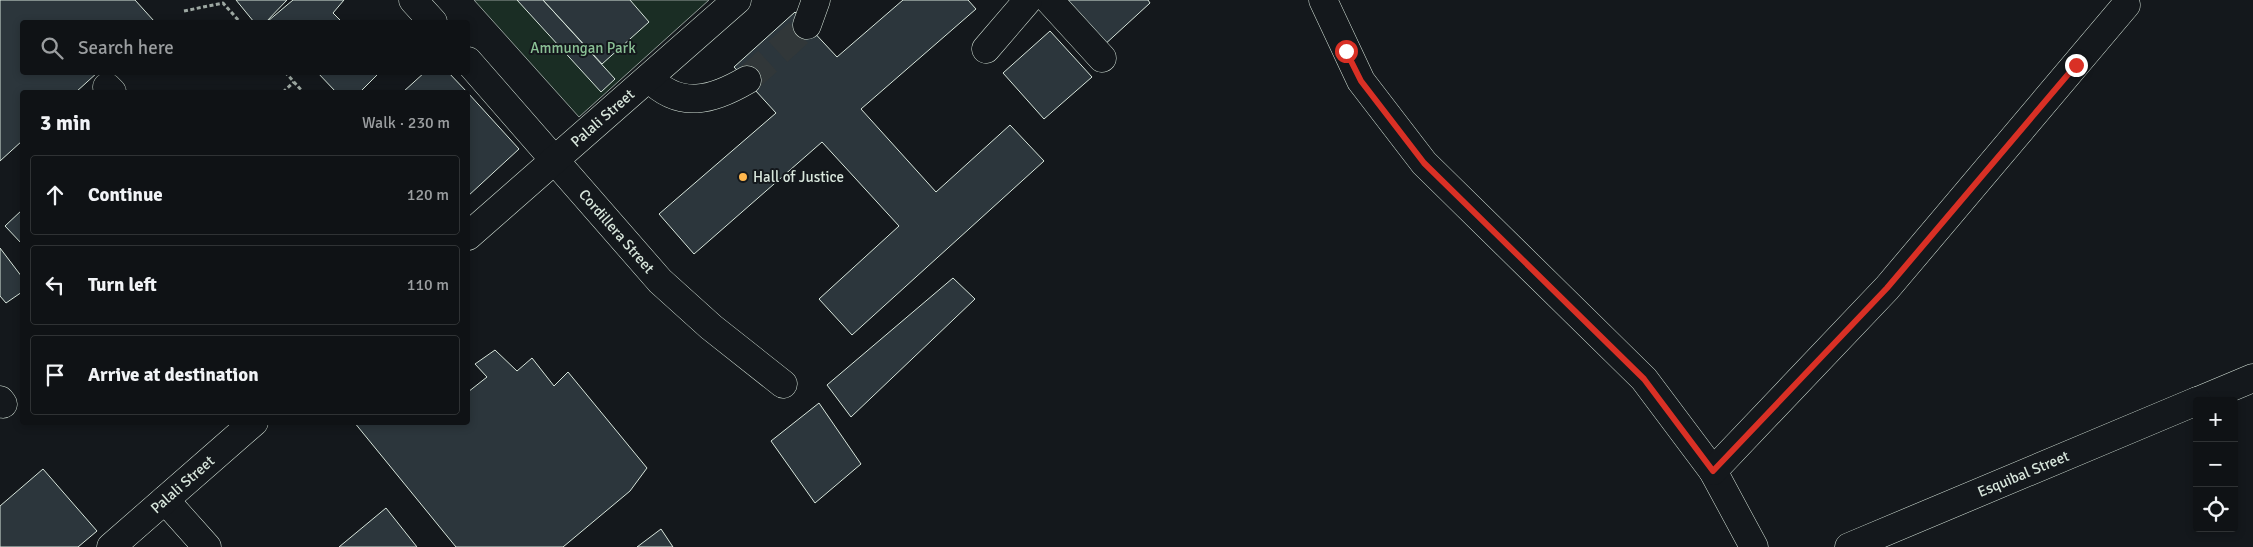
<!DOCTYPE html>
<html lang="en">
<head>
<meta charset="utf-8">
<style>
	body { margin:0; font-family:Signika,sans-serif; background:#181b1e; color:#f1f3f6 }
	.controls { position:absolute; right:15px; bottom:15px; display:grid; overflow:hidden; border-radius:5px; box-shadow:0 2px 8px #0003 }
	.controls button { width:45px; height:45px; display:grid; place-items:center; padding:0; border:0; border-bottom:1px solid #2f3234; background:#0f1215; color:#f1f3f6; font:25px sans-serif }
	.stop { position:absolute; width:15px; height:15px; margin:-11px; border:4px solid #d93025; border-radius:50%; background:#fff }
	.stop.end { background:#d93025; border-color:#fff; box-shadow:0 1px 5px #0008 }
	.list { margin:0; padding:0; list-style:none }
	h2 { display:flex; justify-content:space-between; align-items:center; height:65px; margin:0; padding:0 20px; font-size:21px }
	h2 small { font-size:16px; font-weight:400; color:#9b9ea0 }
	.list li { display:grid; grid-template-columns:32px 1fr auto; gap:15px; align-items:center; box-sizing:border-box; height:80px; margin:0 10px 10px; padding:0 10px; border:1px solid #2f3234; border-radius:5px }
	.list b { display:block; font-size:19px; white-space:nowrap }
	.list em { font-size:16px; font-style:normal; color:#9b9ea0 }
	.icon { flex:none; width:28px; height:28px; fill:none; stroke:currentColor; stroke-width:2; stroke-linecap:round; stroke-linejoin:round }
	.map { position:relative; flex:none; width:2253px; height:547px; overflow:hidden }
	.search { position:absolute; background:#0f1215; box-shadow:0 2px 8px #0003; left:20px; top:20px; width:450px; height:55px; display:flex; align-items:center; gap:12px; box-sizing:border-box; padding:0 18px; border-radius:5px; color:#9b9ea0; font-size:19px }
	.panel { position:absolute; background:#0f1215; box-shadow:0 2px 8px #0003; left:20px; top:90px; width:450px; height:335px; border-radius:5px }
	.map>svg:first-child { display:block }
</style>
</head>
<body>
<div class="map">
<svg width="2253" height="547" viewBox="0 0 2253 547">
	<rect width="100%" height="100%" fill="#14181c"/>
	<polygon fill="#1a2d24" stroke="#939e99" points="474,0 709,0 579,117"/>
	<g fill="#2c363c" stroke="#d8e6dc">
		<polygon points="0,0 135,0 154,21 152,22 22,22 22,72 98,72 76,92 22,92 22,141 0,161"/>
		<polygon points="236,0 287,0 266,22 254,22"/>
		<polygon points="293,0 344,0 333,13 342,22 270,22 268,21"/>
		<polygon points="517,0 543,0 615,79 601,92"/>
		<polygon points="543,0 630,0 649,22 602,64"/>
		<polygon points="903,0 968,0 976,9 861,109 936,192 1010,125 1044,161 852,335 819,299 899,226 822,142 694,254 659,214 776,113 734,67 795,12 837,57"/>
		<polygon points="1064,0 1148,0 1150,3 1102,47"/>
		<polygon points="1050,31 1092,77 1044,119 1003,73"/>
		<polygon points="317,72 380,72 360,92 336,92"/>
		<polygon points="425,72 448,72 467,92 403,92"/>
		<polygon points="468,93 519,149 468,196"/>
		<polygon points="22,210 22,244 5,226"/>
		<polygon points="0,248 22,277 22,292 6,303 0,296"/>
		<polygon points="953,278 975,299 851,417 827,385"/>
		<polygon points="495,350 517,371 532,358 554,386 568,372 647,468 630,491 563,547 456,547 354,422 468,422 468,392 487,377 475,364"/>
		<polygon points="819,403 861,464 815,503 771,441"/>
		<polygon points="43,469 97,531 78,547 0,547 0,506"/>
		<polygon points="386,508 417,547 339,547"/>
		<polygon points="661,529 673,547 637,547"/>
	</g>
	<g fill="none" stroke-linecap="round" stroke-linejoin="round">
		<polyline stroke="#313739" stroke-width="28" stroke-dasharray="28 14" stroke-linecap="butt" points="747,80 807,25"/>
		<defs>
			<g id="minor">
				<polyline points="413,0 433,22"/>
				<polyline points="1049,0 1102,58"/>
				<polyline points="1323,0 1361,81 1424,163 1644,379 1713,471 1754,547"/>
				<polyline points="807,25 816,0"/>
				<polyline points="986,49 1028,0"/>
				<path id="s1" d="M 468,61 L 660,281 L 711,327 L 783,384"/>
				<path d="M 649,78 C 680,110 713,100 747,80"/>
				<polyline points="107,87 112,92"/>
				<path id="s2" d="M 468,236 L 737,0"/>
				<polyline points="0,400 3,404"/>
				<polyline points="2198,401 2253,378"/>
				<polyline points="1713,471 1887,288 2126,5"/>
				<polyline points="165,500 207,547"/>
				<path id="s3" d="M 111,547 L 254,422"/>
				<path id="s4" d="M 1849,547 L 2197,401"/>
			</g>
		</defs>
		<use href="#minor" stroke="#d8e6dc" stroke-width="29"/>
		<g stroke="#9da8a2" stroke-width="3" stroke-dasharray="4 2.5" stroke-linecap="butt">
			<polyline points="184,11 223,3 240,22"/>
			<polyline points="285,72 303,92"/>
			<polyline points="283,92 294,82"/>
		</g>
		<use href="#minor" stroke="#14181c" stroke-width="28"/>
	</g>
	<g fill="none" stroke-linecap="round" stroke-linejoin="round">
		<polyline stroke="#d93025" stroke-width="6" points="1346,51 1361,81 1424,163 1644,379 1713,471 1887,288 2076,65"/>
	</g>
	<circle fill="#ffb74d" stroke="#14181c" stroke-width="2" cx="743" cy="177" r="5"/>
	<g text-anchor="middle" dominant-baseline="central" stroke-width="4" stroke-linejoin="round" paint-order="stroke">
		<g font-size="15" fill="#8ac095" stroke="#14181c">
			<text x="583" y="48">Ammungan Park</text>
		</g>
		<g font-size="15" fill="#d8e6dc" stroke="#14181c">
			<text stroke="none"><textPath href="#s2" startOffset="179">Palali Street</textPath></text>
			<text stroke="none"><textPath href="#s1" startOffset="226">Cordillera Street</textPath></text>
			<text stroke="none"><textPath href="#s4" startOffset="189">Esquibal Street</textPath></text>
			<text stroke="none"><textPath href="#s3" startOffset="95">Palali Street</textPath></text>
		</g>
		<g font-size="15" fill="#d8e6dc" stroke="#14181c" text-anchor="start">
			<text x="753" y="177">Hall of Justice</text>
		</g>
	</g>
</svg>
<div class="controls">
<button>+</button>
<button>−</button>
<button><svg class="icon" aria-label="locate" viewBox="0 0 24 24"><circle cx="12" cy="12" r="6"/><path d="M12 2v4M12 18v4M2 12h4M18 12h4"/></svg></button>
</div>
<div class="stop" style="left:1346px;top:51px"></div>
<div class="stop end" style="left:2076px;top:65px"></div>
<div class="search"><svg class="icon" aria-label="search" viewBox="0 0 24 24"><circle cx="10" cy="10" r="6"/><path d="M15 15l6 6"/></svg>Search here</div>
<section class="panel">
<h2>3 min<small>Walk · 230 m</small></h2>
<ul class="list">
<li><svg class="icon" aria-label="ahead" viewBox="0 0 24 24"><path d="M12 20V5M6 11l6-6 6 6"/></svg><div><b>Continue</b></div><em>120 m</em></li>
<li><svg class="icon" aria-label="left" viewBox="0 0 24 24"><path d="M17 20v-9H6M10 6l-5 5 5 5"/></svg><div><b>Turn left</b></div><em>110 m</em></li>
<li><svg class="icon" aria-label="arrive" viewBox="0 0 24 24"><path d="M6 21V4h12l-3 4 3 4H6"/></svg><div><b>Arrive at destination</b></div></li>
</ul>
</section>
</div>
</body>
</html>
